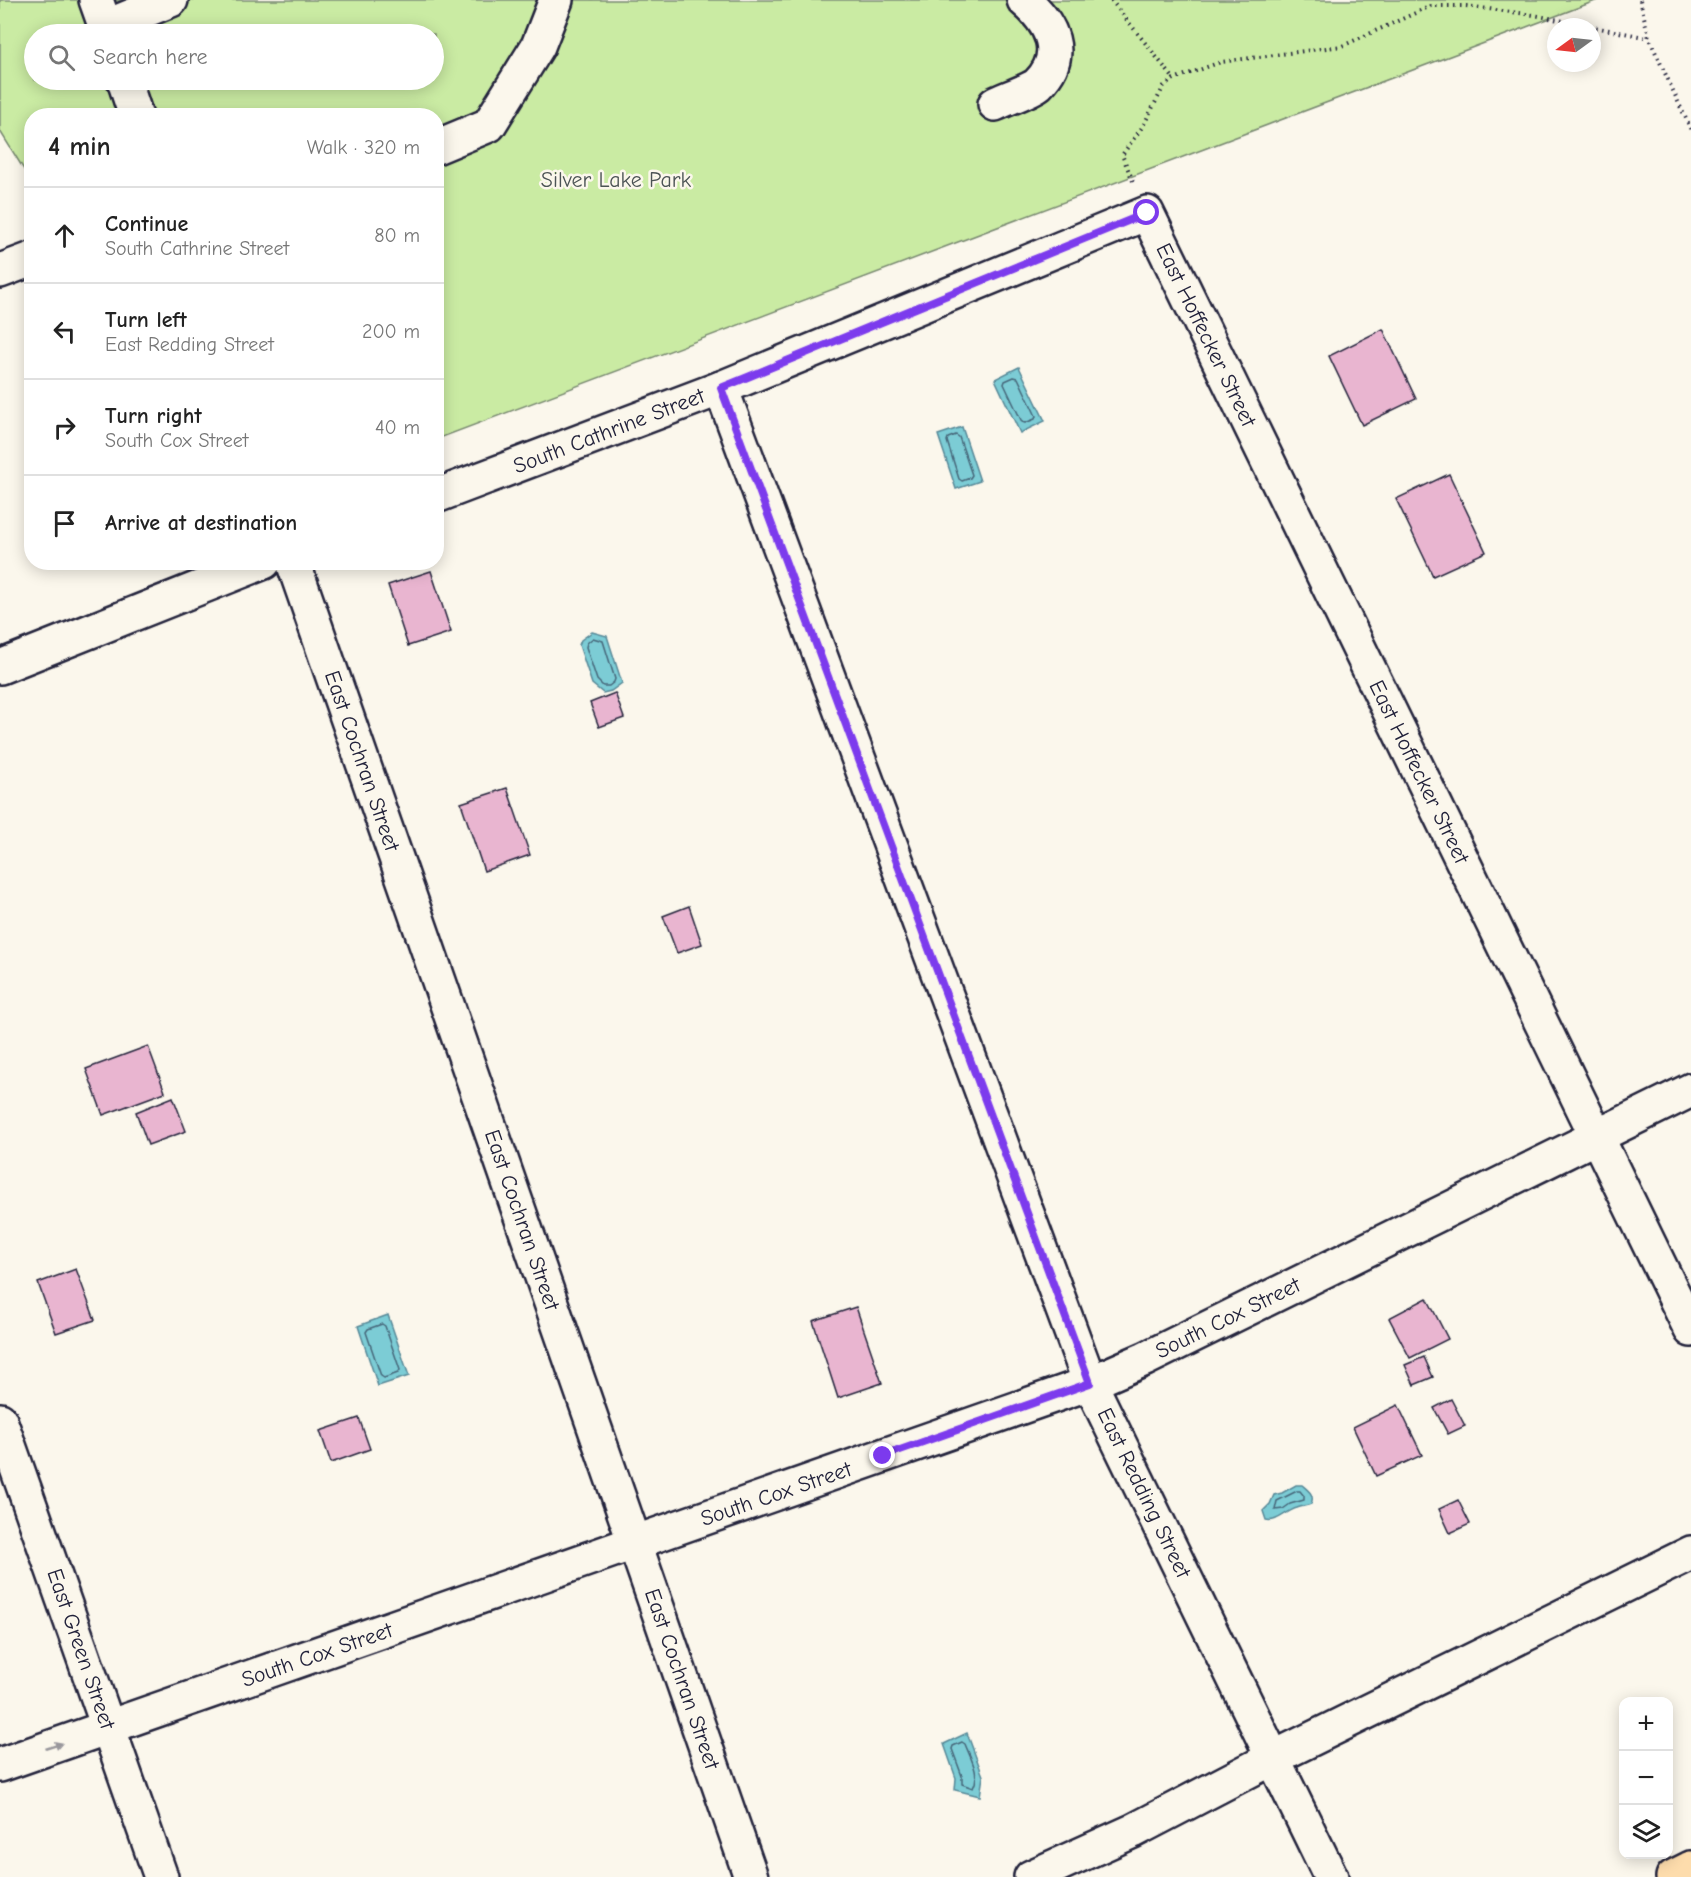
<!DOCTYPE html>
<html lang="en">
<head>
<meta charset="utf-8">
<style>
	body { margin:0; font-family:"Comic Neue",sans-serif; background:#f2f2f2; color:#222 }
	.controls { position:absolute; right:18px; bottom:18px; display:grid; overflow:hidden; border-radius:12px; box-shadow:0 3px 15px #0003 }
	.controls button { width:54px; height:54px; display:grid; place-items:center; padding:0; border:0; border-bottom:2px solid #e0e0e0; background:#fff; color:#222; font:30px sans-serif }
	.compass { position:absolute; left:1547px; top:18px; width:54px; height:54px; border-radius:50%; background:#fff; box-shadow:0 3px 15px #0003; rotate:255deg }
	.stop { position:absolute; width:18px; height:18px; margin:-14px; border:4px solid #7c3aed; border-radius:50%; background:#fff }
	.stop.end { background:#7c3aed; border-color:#fff; box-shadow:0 2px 6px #0008 }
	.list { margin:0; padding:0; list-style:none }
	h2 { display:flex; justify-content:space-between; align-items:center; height:78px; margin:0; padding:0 24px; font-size:26px }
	h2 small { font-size:20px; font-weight:400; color:#767676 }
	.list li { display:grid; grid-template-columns:39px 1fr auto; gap:18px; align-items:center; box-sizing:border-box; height:96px; padding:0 24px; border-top:2px solid #e0e0e0 }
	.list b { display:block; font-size:22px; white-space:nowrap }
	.list p { margin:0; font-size:20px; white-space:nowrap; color:#767676 }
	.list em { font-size:20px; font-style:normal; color:#767676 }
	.icon { flex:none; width:33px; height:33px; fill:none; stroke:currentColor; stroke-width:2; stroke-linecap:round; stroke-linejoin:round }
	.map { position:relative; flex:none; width:1691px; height:1877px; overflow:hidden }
	.search { position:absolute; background:#fff; box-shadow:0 3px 15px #0003; left:24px; top:24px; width:420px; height:66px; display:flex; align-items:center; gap:15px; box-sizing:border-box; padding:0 21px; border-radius:33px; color:#767676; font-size:22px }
	.panel { position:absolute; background:#fff; box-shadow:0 3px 15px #0003; left:24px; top:108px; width:420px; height:462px; border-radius:24px }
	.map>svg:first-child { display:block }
</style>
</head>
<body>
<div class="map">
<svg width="1691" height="1877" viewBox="0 0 1691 1877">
	<rect width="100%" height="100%" fill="#fbf7ec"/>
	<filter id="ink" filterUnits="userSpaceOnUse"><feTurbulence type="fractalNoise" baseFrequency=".0167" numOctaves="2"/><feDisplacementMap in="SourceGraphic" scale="12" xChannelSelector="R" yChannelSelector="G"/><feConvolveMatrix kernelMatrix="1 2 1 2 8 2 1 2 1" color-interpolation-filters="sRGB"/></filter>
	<g filter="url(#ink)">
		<path fill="#caeba3" stroke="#76866f" stroke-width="1.5" fill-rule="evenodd" d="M 0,0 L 1598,0 L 437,439 L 436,116 L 32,116 L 31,181 L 0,131 ZM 34,34 L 434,34 L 434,80 L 34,80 Z"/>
		<g fill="#7bccd5" stroke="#578897" stroke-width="1.5">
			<polygon points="1019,367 1045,421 1020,433 995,379"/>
			<polygon points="962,427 980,481 956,489 938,435"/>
			<polygon points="592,632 607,636 622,683 611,691 603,693 592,684 579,645 581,640"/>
			<polygon points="388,1315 409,1376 378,1386 358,1326"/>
			<path d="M 1296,1485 L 1302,1485 C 1309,1491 1315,1495 1311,1504 C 1306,1506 1302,1506 1297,1508 C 1286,1511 1277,1523 1266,1520 L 1263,1511 L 1270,1504 L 1274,1495 L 1282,1493 Z"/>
			<polygon points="967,1733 983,1776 980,1796 955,1790 956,1778 944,1744"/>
		</g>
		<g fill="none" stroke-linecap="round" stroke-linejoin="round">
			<g stroke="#466679" stroke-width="1.5">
				<polygon points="1014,377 1018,378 1036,416 1035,419 1025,423 1022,422 1004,384 1005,381"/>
				<polygon points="956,435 959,437 972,475 970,478 962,481 959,479 947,441 948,438"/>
				<polygon points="593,638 603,641 615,679 614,682 609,686 603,686 597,680 586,647 587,643"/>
				<polygon points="382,1324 385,1326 400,1370 398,1373 384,1378 381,1376 366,1332 368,1329"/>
				<polygon points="1297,1491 1300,1491 1304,1496 1304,1500 1290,1504 1283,1509 1275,1510 1277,1501"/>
				<path d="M 962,1742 L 965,1744 C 970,1757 981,1775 973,1788 L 962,1784 L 962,1776 L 952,1749 L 953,1746 Z"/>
			</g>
		</g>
		<g fill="#e9b5d0" stroke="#22223b" stroke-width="1.5">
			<polygon points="1383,329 1416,399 1362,425 1329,356"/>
			<polygon points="1449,474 1486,552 1433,576 1396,499"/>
			<polygon points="431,571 451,632 408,646 388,585"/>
			<polygon points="615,693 624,718 599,727 590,703"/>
			<polygon points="507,788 530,855 484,871 461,803"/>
			<polygon points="689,906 702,944 677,953 663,916"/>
			<polygon points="148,1046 165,1092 103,1115 86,1069"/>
			<polygon points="173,1097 186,1131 148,1145 136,1112"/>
			<polygon points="76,1269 95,1320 56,1333 38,1283"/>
			<polygon points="1427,1298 1448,1339 1410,1358 1389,1318"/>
			<polygon points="856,1307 882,1383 838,1398 813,1321"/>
			<polygon points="1424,1357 1433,1377 1414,1385 1405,1365"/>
			<polygon points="1451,1399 1465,1426 1448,1434 1434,1408"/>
			<polygon points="1398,1405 1422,1455 1376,1476 1353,1427"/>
			<polygon points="359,1418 370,1449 331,1463 320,1431"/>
			<polygon points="1458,1500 1470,1524 1450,1533 1439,1509"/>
		</g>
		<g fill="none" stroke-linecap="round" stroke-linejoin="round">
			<defs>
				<g id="minor">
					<polyline points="96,0 108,34"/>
					<polyline points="105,27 171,0"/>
					<polyline points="124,80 136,116"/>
					<path d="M 995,104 C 1005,99 1031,90 1038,84 C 1068,54 1051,23 1024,0"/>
					<polyline points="436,147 489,125 538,46 556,0"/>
					<polyline points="0,271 32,259"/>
					<polyline points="721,388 1090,1383 1331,1877"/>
					<polyline points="436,496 721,388 1147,213 1691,1330"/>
					<polyline points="293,562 751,1877"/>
					<polyline points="0,667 264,562"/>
					<polyline points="0,1420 161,1877"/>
					<polyline points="0,1765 1090,1383 1145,1359 1691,1090"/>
					<polyline points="1031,1877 1133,1831 1273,1758 1691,1553"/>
				</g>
				<polyline id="major" points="1673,1877 1691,1868"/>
			</defs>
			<use href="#minor" stroke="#22223b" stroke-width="38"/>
			<use href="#major" stroke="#22223b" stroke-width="38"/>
			<g stroke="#22223b" stroke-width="4" stroke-dasharray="1.5 4.5" stroke-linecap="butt">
				<polyline points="1111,0 1174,79"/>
				<polyline points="1640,0 1649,38 1691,130"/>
				<polyline points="1133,181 1122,155 1143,126 1164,86 1174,79 1221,62 1342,46 1431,6 1466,6 1534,15 1649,38"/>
			</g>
			<use href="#minor" stroke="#fbf7ec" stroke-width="33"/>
			<use href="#major" stroke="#fddcac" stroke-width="33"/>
		</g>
		<defs><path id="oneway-solid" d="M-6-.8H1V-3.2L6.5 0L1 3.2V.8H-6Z" transform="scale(1.5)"/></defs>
		<use fill="#99979c" href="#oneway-solid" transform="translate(54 1746) rotate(-19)"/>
	</g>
	<g fill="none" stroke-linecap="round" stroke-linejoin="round" filter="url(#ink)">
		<polyline stroke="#7c3aed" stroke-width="8" points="883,1456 1090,1383 721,388 1147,213"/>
	</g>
	<g text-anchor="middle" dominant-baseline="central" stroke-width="5" stroke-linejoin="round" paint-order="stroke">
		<g font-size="22" fill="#4c5455" stroke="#fbf7ec">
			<text x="616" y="180">Silver Lake Park</text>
		</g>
		<g font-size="22" fill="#22223b" stroke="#fbf7ec">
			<text transform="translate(1206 335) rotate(64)">East Hoffecker Street</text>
			<text transform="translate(609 431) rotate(-21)">South Cathrine Street</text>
			<text transform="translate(362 761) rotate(71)">East Cochran Street</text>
			<text transform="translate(1419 772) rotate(64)">East Hoffecker Street</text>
			<text transform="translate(522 1220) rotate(71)">East Cochran Street</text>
			<text transform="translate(1228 1318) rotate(-26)">South Cox Street</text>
			<text transform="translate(1144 1493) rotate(64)">East Redding Street</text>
			<text transform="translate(776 1494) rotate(-19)">South Cox Street</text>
			<text transform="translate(81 1649) rotate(71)">East Green Street</text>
			<text transform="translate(317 1655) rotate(-19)">South Cox Street</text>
			<text transform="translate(682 1679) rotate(71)">East Cochran Street</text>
		</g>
	</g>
</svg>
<div class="controls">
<button>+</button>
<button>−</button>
<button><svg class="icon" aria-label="layers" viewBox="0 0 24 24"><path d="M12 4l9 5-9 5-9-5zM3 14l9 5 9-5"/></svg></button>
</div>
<svg class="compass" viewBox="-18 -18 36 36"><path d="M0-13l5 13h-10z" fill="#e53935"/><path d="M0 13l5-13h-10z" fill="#767676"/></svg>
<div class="stop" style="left:1147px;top:213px"></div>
<div class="stop end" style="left:883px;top:1456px"></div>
<div class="search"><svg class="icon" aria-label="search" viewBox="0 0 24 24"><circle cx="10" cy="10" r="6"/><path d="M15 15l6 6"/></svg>Search here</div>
<section class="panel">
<h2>4 min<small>Walk · 320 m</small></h2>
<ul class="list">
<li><svg class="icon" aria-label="ahead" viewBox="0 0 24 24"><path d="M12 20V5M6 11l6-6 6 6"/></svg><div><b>Continue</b><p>South Cathrine Street</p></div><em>80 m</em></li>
<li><svg class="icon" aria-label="left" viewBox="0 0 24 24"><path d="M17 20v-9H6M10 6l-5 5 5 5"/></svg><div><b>Turn left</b><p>East Redding Street</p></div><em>200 m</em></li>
<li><svg class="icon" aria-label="right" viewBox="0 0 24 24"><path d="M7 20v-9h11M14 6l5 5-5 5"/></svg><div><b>Turn right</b><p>South Cox Street</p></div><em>40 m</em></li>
<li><svg class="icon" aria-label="arrive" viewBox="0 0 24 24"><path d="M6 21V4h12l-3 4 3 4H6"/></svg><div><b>Arrive at destination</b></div></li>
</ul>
</section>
</div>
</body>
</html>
